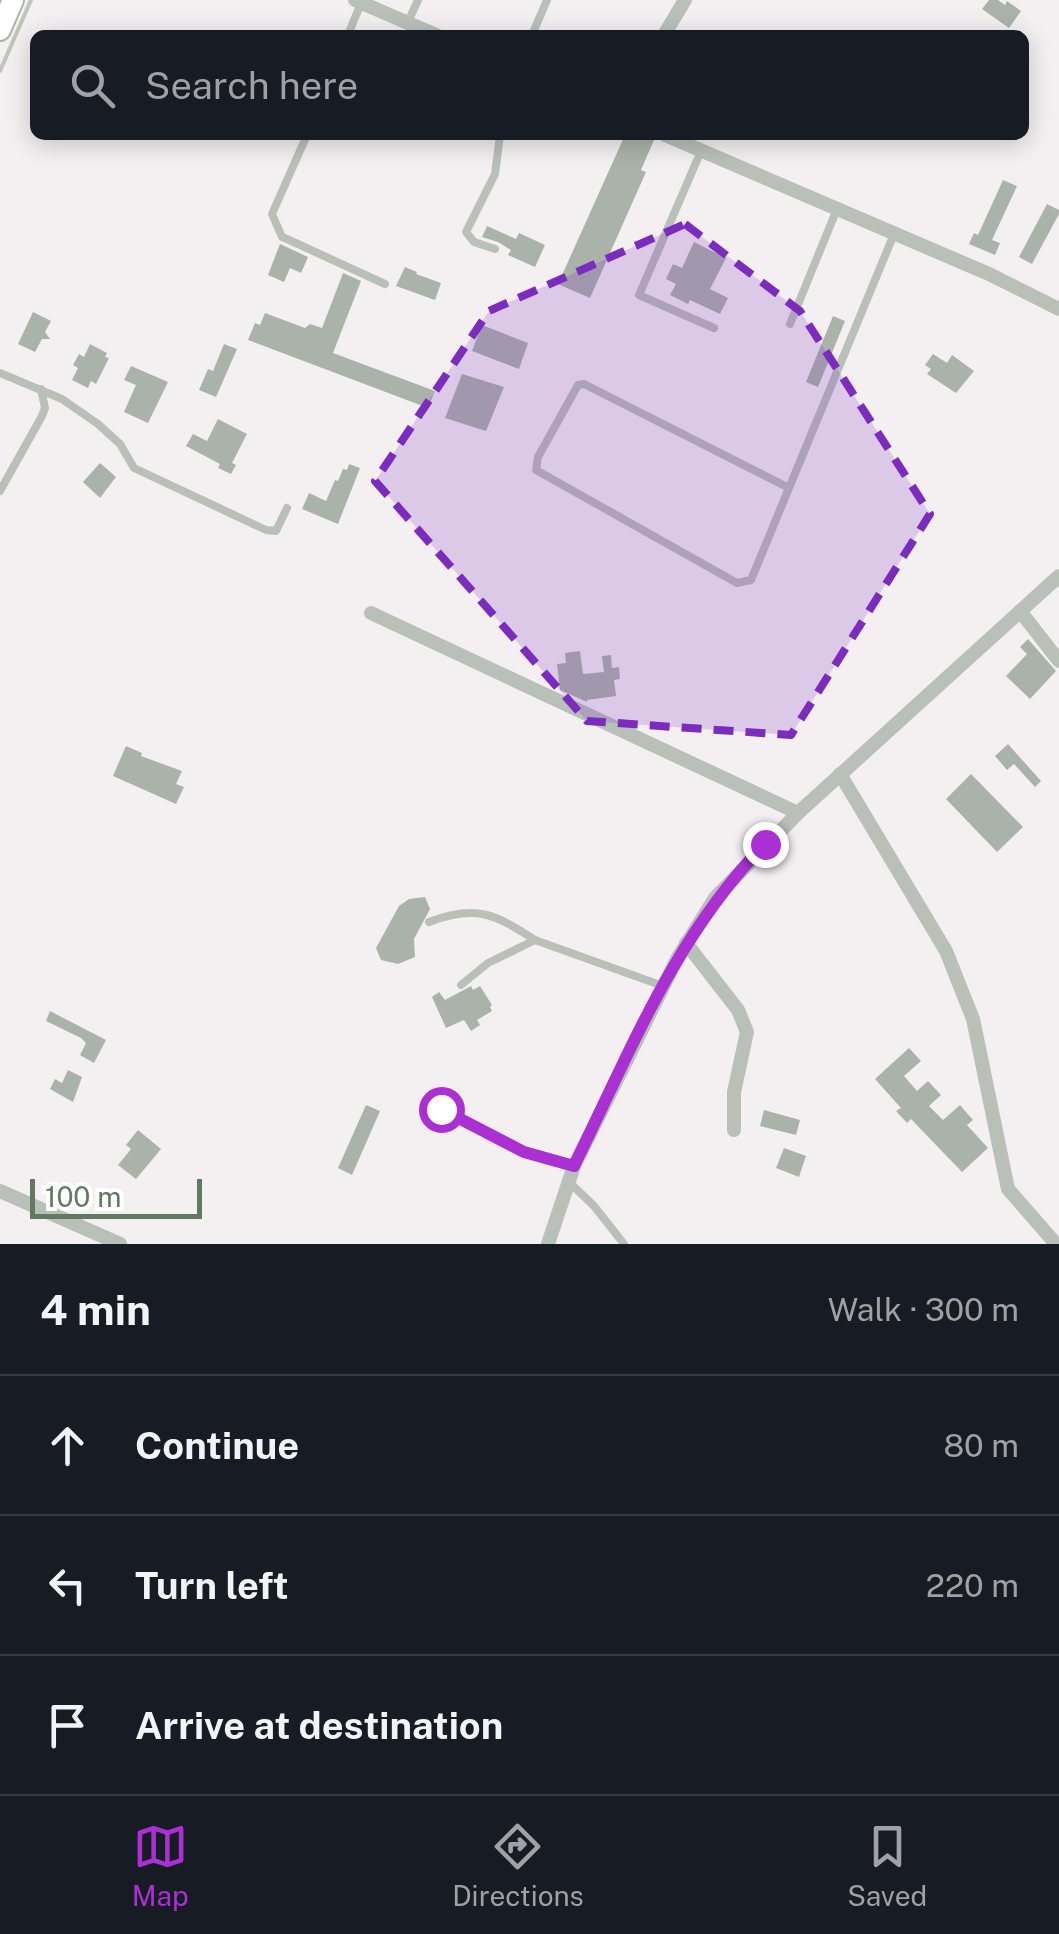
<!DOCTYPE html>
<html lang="en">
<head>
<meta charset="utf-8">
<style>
	body { margin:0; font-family:"Public Sans",sans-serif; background:#242831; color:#f1f3f6 }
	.scale { position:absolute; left:30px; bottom:25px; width:172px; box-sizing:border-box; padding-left:10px; border:5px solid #627961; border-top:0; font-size:28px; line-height:35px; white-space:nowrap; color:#627961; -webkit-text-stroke:8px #fff; paint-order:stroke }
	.stop { position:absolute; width:30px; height:30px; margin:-22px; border:8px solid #aa30d3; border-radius:50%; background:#fff }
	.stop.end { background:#aa30d3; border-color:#fff; box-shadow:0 2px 10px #0008 }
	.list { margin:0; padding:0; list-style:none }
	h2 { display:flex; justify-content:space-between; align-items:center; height:130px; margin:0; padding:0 40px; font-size:42px }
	h2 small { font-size:32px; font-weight:400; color:#9ea1a6 }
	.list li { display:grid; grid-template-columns:65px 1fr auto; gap:30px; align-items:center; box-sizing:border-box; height:140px; padding:0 40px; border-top:2px solid #363941 }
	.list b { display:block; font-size:38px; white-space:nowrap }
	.list em { font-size:32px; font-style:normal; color:#9ea1a6 }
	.icon { flex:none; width:55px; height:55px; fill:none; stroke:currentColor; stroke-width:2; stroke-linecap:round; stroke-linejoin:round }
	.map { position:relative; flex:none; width:1059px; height:1244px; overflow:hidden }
	.search { position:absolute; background:#171b24; box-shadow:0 5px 25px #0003; left:30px; right:30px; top:30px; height:110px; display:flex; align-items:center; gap:25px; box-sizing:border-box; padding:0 35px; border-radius:15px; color:#9ea1a6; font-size:38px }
	.sheet { height:550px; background:#171b24 }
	nav { display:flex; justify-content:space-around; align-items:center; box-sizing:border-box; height:140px; border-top:2px solid #363941; background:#171b24; font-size:28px; color:#9ea1a6 }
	nav a { display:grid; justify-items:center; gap:5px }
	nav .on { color:#aa30d3 }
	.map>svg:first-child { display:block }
</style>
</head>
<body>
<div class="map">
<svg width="1059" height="1244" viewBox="0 0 1059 1244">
	<rect width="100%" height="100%" fill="#f4f0f2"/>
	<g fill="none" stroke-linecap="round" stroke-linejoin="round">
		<polyline stroke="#bbc7b9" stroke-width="4" points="0,71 31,0"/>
	</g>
	<g fill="#aab3a9">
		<polygon points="989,0 998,0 1005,5 1007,1 1021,11 1009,28 982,9"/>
		<polygon points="625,135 644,135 654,140 641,170 646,172 590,298 558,284"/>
		<polygon points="1003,180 1017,186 992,240 1000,243 995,255 969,244 974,233 978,235"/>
		<polygon points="1047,204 1059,210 1059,214 1032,264 1019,257"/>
		<polygon points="487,226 516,239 519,233 545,245 535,267 508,255 511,250 498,242 482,237"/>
		<polygon points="694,242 726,258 710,289 728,298 720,314 690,300 688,304 670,295 676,284 666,279 673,264 682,268"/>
		<polygon points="280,244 308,257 301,273 290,268 284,282 268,275"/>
		<polygon points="405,267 417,272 416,274 441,283 435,300 396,286"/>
		<polygon points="343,273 361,281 333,353 435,391 428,408 248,340 255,323 260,325 265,313 305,328 310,324 322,328"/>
		<polygon points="33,312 51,321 45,332 50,339 42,339 35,352 18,344"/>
		<polygon points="833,316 845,321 818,387 806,382"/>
		<polygon points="482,325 528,343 519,369 472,351"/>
		<polygon points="90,344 107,353 105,357 109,358 96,384 91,381 88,388 72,380 78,368 73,365 79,354 84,357"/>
		<polygon points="224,344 237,349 216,397 199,390 208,369 213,371"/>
		<polygon points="933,354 947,363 952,355 974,371 956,393 927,374 931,369 925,365"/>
		<polygon points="131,366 168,382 148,423 124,412 136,385 124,380"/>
		<polygon points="462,374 504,387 486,431 445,418"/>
		<polygon points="218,419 247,434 232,463 236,465 231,474 218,468 220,464 186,446 193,434 207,441"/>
		<polygon points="100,463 116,477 100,498 83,482"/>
		<polygon points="349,464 360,468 338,524 302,509 309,493 326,501 335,480 338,481 343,469 347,470"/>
		<polygon points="1028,639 1056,671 1030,699 1006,676 1027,654 1020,647"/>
		<polygon points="580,651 583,674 604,672 602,656 611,655 612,668 619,667 620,679 614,680 616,696 587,700 587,702 560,690 557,664 566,663 565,653"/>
		<polygon points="1008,744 1041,781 1035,787 1014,764 1007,770 995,756"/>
		<polygon points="126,746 142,753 141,756 182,771 176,784 184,787 176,804 113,776"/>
		<polygon points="971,774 1023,827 997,852 946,799"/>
		<polygon points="425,897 430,909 414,939 415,957 398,964 381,960 376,948 399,906 409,899"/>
		<polygon points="471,986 473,990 480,986 492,1005 490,1007 492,1011 477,1020 480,1025 471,1031 464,1020 446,1028 432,997 439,992 445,1000"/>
		<polygon points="50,1011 106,1040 94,1063 80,1055 86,1043 81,1038 46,1021"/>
		<polygon points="909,1048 921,1061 904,1076 917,1091 928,1081 941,1095 929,1106 943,1120 960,1105 973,1120 967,1125 988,1148 962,1172 911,1119 907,1123 896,1111 901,1108 875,1079"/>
		<polygon points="68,1070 82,1077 73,1102 50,1089 55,1079 62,1083"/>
		<polygon points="366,1105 380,1111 352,1175 338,1168"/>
		<polygon points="764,1110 800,1120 796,1135 760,1126"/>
		<polygon points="138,1130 161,1149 136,1179 118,1165 131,1149 126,1145"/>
		<polygon points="784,1148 806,1156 799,1177 776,1168"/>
	</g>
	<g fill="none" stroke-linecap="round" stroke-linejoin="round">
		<defs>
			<polyline id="secondary" points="0,30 13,0"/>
		</defs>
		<use href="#secondary" stroke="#abb5ab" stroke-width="24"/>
		<g stroke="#b9c0b8" stroke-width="8">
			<polyline points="408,22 418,0"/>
			<polyline points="348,35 361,3"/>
			<polyline points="532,35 547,0"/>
			<polyline points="307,135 272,214 282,237 287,239 385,284"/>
			<polyline points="701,151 639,295 714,328"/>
			<polyline points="495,249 474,242 466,232 495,174 500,135"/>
			<polyline points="790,324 837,209"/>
			<polyline points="0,373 62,399 98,424 120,444 134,468 266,530 276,531 287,508"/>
			<polyline points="789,488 584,384 578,385 538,457 536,470 737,583 751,580 894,234"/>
			<polyline points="0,491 42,416 45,408 41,389"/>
			<path d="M 429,922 C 476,904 495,914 535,940"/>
			<polyline points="461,985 488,963 535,940 663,986"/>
			<polyline points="441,1109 523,1152 574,1166"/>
			<polyline points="569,1182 594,1206 624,1244"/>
		</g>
		<g stroke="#b9c0b8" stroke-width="14">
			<polyline points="355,0 436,35"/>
			<polyline points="664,35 685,0"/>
			<polyline points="665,135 989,274 1059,309"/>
			<polyline points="1020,611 1059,661"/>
			<polyline points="371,613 798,813"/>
			<polyline points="840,774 946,951 973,1019 1008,1189 1056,1244"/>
			<polyline points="686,943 738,1010 747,1032 734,1092 734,1130"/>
			<polyline points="0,1191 120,1244"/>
			<polyline points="548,1244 574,1166 677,959 715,898 798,813 1059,576"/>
		</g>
		<use href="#secondary" stroke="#fff" stroke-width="20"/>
	</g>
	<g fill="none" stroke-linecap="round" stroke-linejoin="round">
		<path stroke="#aa30d3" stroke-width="12" d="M 441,1109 L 524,1152 L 574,1166 C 630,1052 675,936 765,844"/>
	</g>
	<path fill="#7b2cbf" fill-opacity="0.2" stroke="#7b2cbf" stroke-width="8" stroke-dasharray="20 12" stroke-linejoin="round" d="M 685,224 L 800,311 L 930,514 L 791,735 L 587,721 L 375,481 L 489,311 Z"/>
</svg>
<div class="scale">100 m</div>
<div class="stop" style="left:441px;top:1109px"></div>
<div class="stop end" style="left:765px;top:844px"></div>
<div class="search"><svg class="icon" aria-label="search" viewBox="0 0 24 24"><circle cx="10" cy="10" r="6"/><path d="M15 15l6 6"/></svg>Search here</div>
</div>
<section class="sheet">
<h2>4 min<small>Walk · 300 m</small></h2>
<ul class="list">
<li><svg class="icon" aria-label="ahead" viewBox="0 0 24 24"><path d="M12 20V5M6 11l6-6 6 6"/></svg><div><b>Continue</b></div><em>80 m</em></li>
<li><svg class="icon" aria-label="left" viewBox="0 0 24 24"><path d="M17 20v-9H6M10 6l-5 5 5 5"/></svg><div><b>Turn left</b></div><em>220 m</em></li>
<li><svg class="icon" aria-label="arrive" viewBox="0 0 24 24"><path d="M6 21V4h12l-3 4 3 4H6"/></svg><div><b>Arrive at destination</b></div></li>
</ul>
</section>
<nav>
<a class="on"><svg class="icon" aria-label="map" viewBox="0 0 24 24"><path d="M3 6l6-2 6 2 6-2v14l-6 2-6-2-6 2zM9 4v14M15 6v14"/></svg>Map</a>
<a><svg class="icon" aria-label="directions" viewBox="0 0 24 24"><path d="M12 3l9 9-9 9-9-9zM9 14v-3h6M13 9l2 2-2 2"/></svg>Directions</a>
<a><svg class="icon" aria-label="saved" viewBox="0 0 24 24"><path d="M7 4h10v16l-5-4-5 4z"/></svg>Saved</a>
</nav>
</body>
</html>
